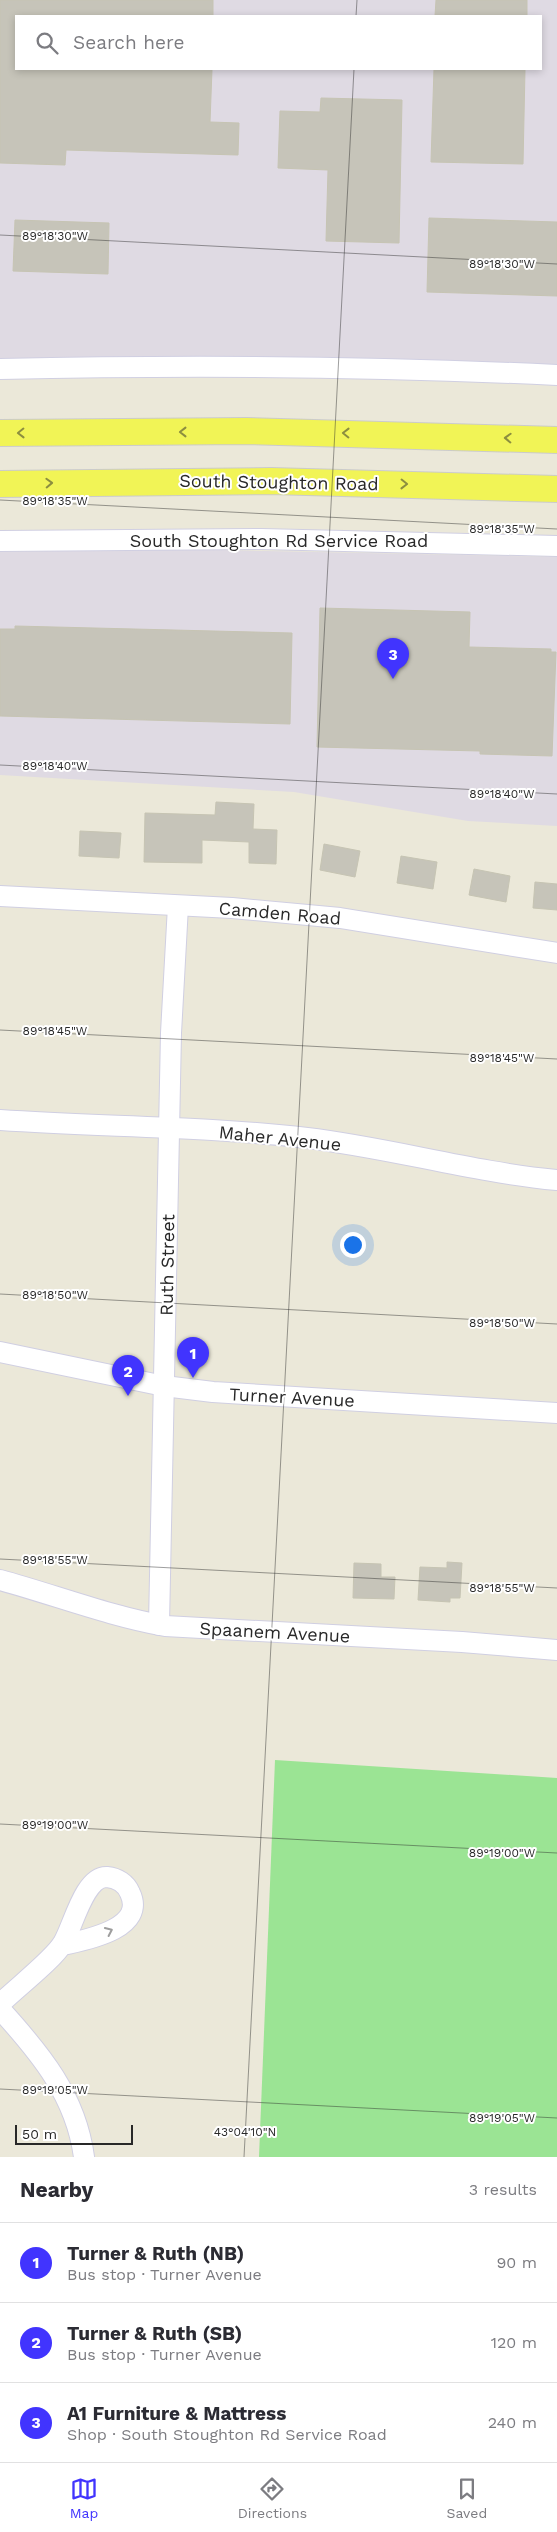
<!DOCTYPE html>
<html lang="en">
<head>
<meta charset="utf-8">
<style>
	body { margin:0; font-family:"Work Sans",sans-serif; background:#f7f7f7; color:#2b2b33 }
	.scale { position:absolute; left:15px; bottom:12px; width:118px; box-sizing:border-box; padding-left:5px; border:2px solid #282828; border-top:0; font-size:14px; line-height:18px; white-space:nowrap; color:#282828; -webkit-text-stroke:4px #fff; paint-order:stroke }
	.you { position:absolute; left:352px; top:1244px; width:18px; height:18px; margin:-12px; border:4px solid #fff; border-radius:50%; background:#1a73e8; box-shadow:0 0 0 8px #1a73e833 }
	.badge { display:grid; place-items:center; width:32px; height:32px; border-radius:50%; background:#4134fe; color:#fff; font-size:16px; font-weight:700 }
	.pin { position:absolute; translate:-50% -41px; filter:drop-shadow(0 1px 2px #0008) }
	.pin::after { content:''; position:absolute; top:26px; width:18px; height:15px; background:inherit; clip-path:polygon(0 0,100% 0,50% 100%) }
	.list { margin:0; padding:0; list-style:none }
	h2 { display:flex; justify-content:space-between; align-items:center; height:65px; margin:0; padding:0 20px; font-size:21px }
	h2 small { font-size:16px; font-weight:400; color:#7c7c81 }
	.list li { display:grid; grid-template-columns:32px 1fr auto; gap:15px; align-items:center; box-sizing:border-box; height:80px; padding:0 20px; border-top:1px solid #e1e1e2 }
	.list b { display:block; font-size:19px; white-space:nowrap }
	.list p { margin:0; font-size:16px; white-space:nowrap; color:#7c7c81 }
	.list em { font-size:16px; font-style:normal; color:#7c7c81 }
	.icon { flex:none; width:28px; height:28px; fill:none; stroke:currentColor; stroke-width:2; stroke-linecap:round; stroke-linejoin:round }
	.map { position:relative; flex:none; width:557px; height:2157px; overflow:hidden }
	.search { position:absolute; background:#fff; box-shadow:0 2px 8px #0003; left:15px; right:15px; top:15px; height:55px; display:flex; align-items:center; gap:12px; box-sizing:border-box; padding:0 18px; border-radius:0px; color:#7c7c81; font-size:19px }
	.sheet { height:305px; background:#fff }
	nav { display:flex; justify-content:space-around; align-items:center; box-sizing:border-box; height:70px; border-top:1px solid #e1e1e2; background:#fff; font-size:14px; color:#7c7c81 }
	nav a { display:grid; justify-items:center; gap:2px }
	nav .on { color:#4134fe }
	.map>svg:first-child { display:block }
</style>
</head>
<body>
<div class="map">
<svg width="557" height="2157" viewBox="0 0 557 2157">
	<rect width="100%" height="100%" fill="#ebe8d9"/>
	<g fill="#dfdae3" fill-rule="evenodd">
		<path d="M 0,0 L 557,0 L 557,375 L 0,369 ZM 16,16 L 541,16 L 541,69 L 16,69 Z"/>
		<polygon points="169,549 557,557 557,826 468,821 294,792 0,775 0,552"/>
	</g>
	<polygon fill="#9be494" points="275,1760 557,1778 557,2157 259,2157"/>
	<g fill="#c6c4b9" stroke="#c6c4b3">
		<polygon points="0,0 213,0 213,16 16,16 16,69 212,69 210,122 239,123 238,155 66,150 65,165 0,163"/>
		<polygon points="436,0 527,0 527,16 435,16"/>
		<polygon points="434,69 525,69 523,164 431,162"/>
		<polygon points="321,98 402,100 399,243 326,241 328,170 278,168 280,111 320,112"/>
		<polygon points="429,218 557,222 557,296 427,292"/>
		<polygon points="15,220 109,223 108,274 13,271"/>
		<polygon points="320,608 470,612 469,647 551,649 551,652 556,652 552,756 480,754 480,751 317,747"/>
		<polygon points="15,626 292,633 290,724 0,716 0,629 15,629"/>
		<polygon points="216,802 254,804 253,829 277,830 276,864 249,863 249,842 202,840 202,863 144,862 145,813 215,815"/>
		<polygon points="80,831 121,833 119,858 79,856"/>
		<polygon points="324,844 360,851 355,877 320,870"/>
		<polygon points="401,856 437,862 433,889 397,883"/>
		<polygon points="474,869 510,876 506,902 469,895"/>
		<polygon points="535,882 557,884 557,910 533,908"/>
		<polygon points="447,1562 462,1563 460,1598 450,1598 450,1602 418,1600 420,1567 447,1568"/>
		<polygon points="354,1563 381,1564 381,1577 395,1577 394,1599 353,1598"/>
	</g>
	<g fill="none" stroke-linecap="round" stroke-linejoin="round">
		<defs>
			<g id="minor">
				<path d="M 0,369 C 186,365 372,366 557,375"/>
				<polyline points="0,541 261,539 557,546"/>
				<polyline points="0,896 232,908 340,918 557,953"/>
				<path d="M 0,1120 C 102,1127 205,1126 307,1138 C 391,1148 472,1172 557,1180"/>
				<polyline points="0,1352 164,1386 213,1392 557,1413"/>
				<path d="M 0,1580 C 55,1595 109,1616 165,1626 L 462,1642 L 557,1650"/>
				<polyline points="159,1625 171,1033 178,906"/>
				<path d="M 0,2004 C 15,1989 54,1959 63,1943 C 73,1927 84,1876 107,1877 C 117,1878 126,1883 130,1893 C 147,1929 85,1940 63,1945"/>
				<path d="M 0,2009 C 40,2053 76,2096 84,2157"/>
			</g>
			<g id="major">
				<polyline points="0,433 246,431 557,440"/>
				<polyline points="0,484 271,481 557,489"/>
			</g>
		</defs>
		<use href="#minor" stroke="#d0cfe2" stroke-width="22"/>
		<use href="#major" stroke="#cbcbcb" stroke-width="28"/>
		<use href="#minor" stroke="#fff" stroke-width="20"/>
		<use href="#major" stroke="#f1f456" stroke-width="26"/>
	</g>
	<defs><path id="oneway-chevron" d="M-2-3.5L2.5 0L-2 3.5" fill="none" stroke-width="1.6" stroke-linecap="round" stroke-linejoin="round" transform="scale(1.25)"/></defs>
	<g stroke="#8c8e3f">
		<use href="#oneway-chevron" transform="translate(183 432) rotate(180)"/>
		<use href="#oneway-chevron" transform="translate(21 433) rotate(179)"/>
		<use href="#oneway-chevron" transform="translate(346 433) rotate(-179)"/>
		<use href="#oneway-chevron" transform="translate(508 438) rotate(-178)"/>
		<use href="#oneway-chevron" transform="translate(49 483) rotate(-2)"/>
		<use href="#oneway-chevron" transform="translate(404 484) rotate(1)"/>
	</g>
	<use stroke="#9e9e9e" href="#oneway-chevron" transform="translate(109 1931) rotate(-25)"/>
	<path fill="none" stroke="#282828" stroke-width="1" stroke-opacity="0.45" d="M 356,16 L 357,0M 0,235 L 557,264M 0,500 L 557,529M 0,765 L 557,794M 0,1030 L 557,1059M 0,1294 L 557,1324M 0,1559 L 557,1588M 0,1824 L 557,1853M 0,2089 L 557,2118M 244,2157 L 354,69"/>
	<g text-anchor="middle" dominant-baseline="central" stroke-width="4" stroke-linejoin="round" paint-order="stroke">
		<g font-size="18" fill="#282828" stroke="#fff">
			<text transform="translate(279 482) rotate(1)">South Stoughton Road</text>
			<text x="279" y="540">South Stoughton Rd Service Road</text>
			<text transform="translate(280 913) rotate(5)">Camden Road</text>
			<text transform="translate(280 1138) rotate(6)">Maher Avenue</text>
			<text transform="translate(167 1265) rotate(-89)">Ruth Street</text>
			<text transform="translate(292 1397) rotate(3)">Turner Avenue</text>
			<text transform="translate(275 1632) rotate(3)">Spaanem Avenue</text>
		</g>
	</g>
	<g font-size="12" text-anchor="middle" fill="#282828" stroke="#fff" stroke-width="4" stroke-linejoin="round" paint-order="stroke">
		<text x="55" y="240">89°18'30"W</text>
		<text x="502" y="268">89°18'30"W</text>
		<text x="55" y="505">89°18'35"W</text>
		<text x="502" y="533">89°18'35"W</text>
		<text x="55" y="770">89°18'40"W</text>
		<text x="502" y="798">89°18'40"W</text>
		<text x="55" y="1035">89°18'45"W</text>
		<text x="502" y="1062">89°18'45"W</text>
		<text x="55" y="1299">89°18'50"W</text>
		<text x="502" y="1327">89°18'50"W</text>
		<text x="55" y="1564">89°18'55"W</text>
		<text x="502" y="1592">89°18'55"W</text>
		<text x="55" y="1829">89°19'00"W</text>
		<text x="502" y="1857">89°19'00"W</text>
		<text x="55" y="2094">89°19'05"W</text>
		<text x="502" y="2122">89°19'05"W</text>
		<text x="245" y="2136">43°04'10"N</text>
	</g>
</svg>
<div class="scale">50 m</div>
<div class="you"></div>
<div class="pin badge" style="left:193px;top:1378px">1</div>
<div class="pin badge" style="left:128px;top:1396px">2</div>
<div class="pin badge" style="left:393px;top:679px">3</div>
<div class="search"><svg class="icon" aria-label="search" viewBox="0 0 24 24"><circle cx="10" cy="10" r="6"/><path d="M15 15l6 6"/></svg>Search here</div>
</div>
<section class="sheet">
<h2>Nearby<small>3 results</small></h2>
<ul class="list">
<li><span class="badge">1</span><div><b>Turner &amp; Ruth (NB)</b><p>Bus stop · Turner Avenue</p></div><em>90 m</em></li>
<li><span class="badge">2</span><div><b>Turner &amp; Ruth (SB)</b><p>Bus stop · Turner Avenue</p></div><em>120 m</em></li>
<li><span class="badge">3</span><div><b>A1 Furniture &amp; Mattress</b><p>Shop · South Stoughton Rd Service Road</p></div><em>240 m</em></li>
</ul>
</section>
<nav>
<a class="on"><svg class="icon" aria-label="map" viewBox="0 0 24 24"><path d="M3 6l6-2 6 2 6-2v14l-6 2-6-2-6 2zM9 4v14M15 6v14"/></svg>Map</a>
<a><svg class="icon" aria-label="directions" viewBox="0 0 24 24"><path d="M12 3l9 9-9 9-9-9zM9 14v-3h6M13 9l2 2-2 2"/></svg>Directions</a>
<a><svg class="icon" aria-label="saved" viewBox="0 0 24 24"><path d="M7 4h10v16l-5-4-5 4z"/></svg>Saved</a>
</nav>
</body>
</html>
